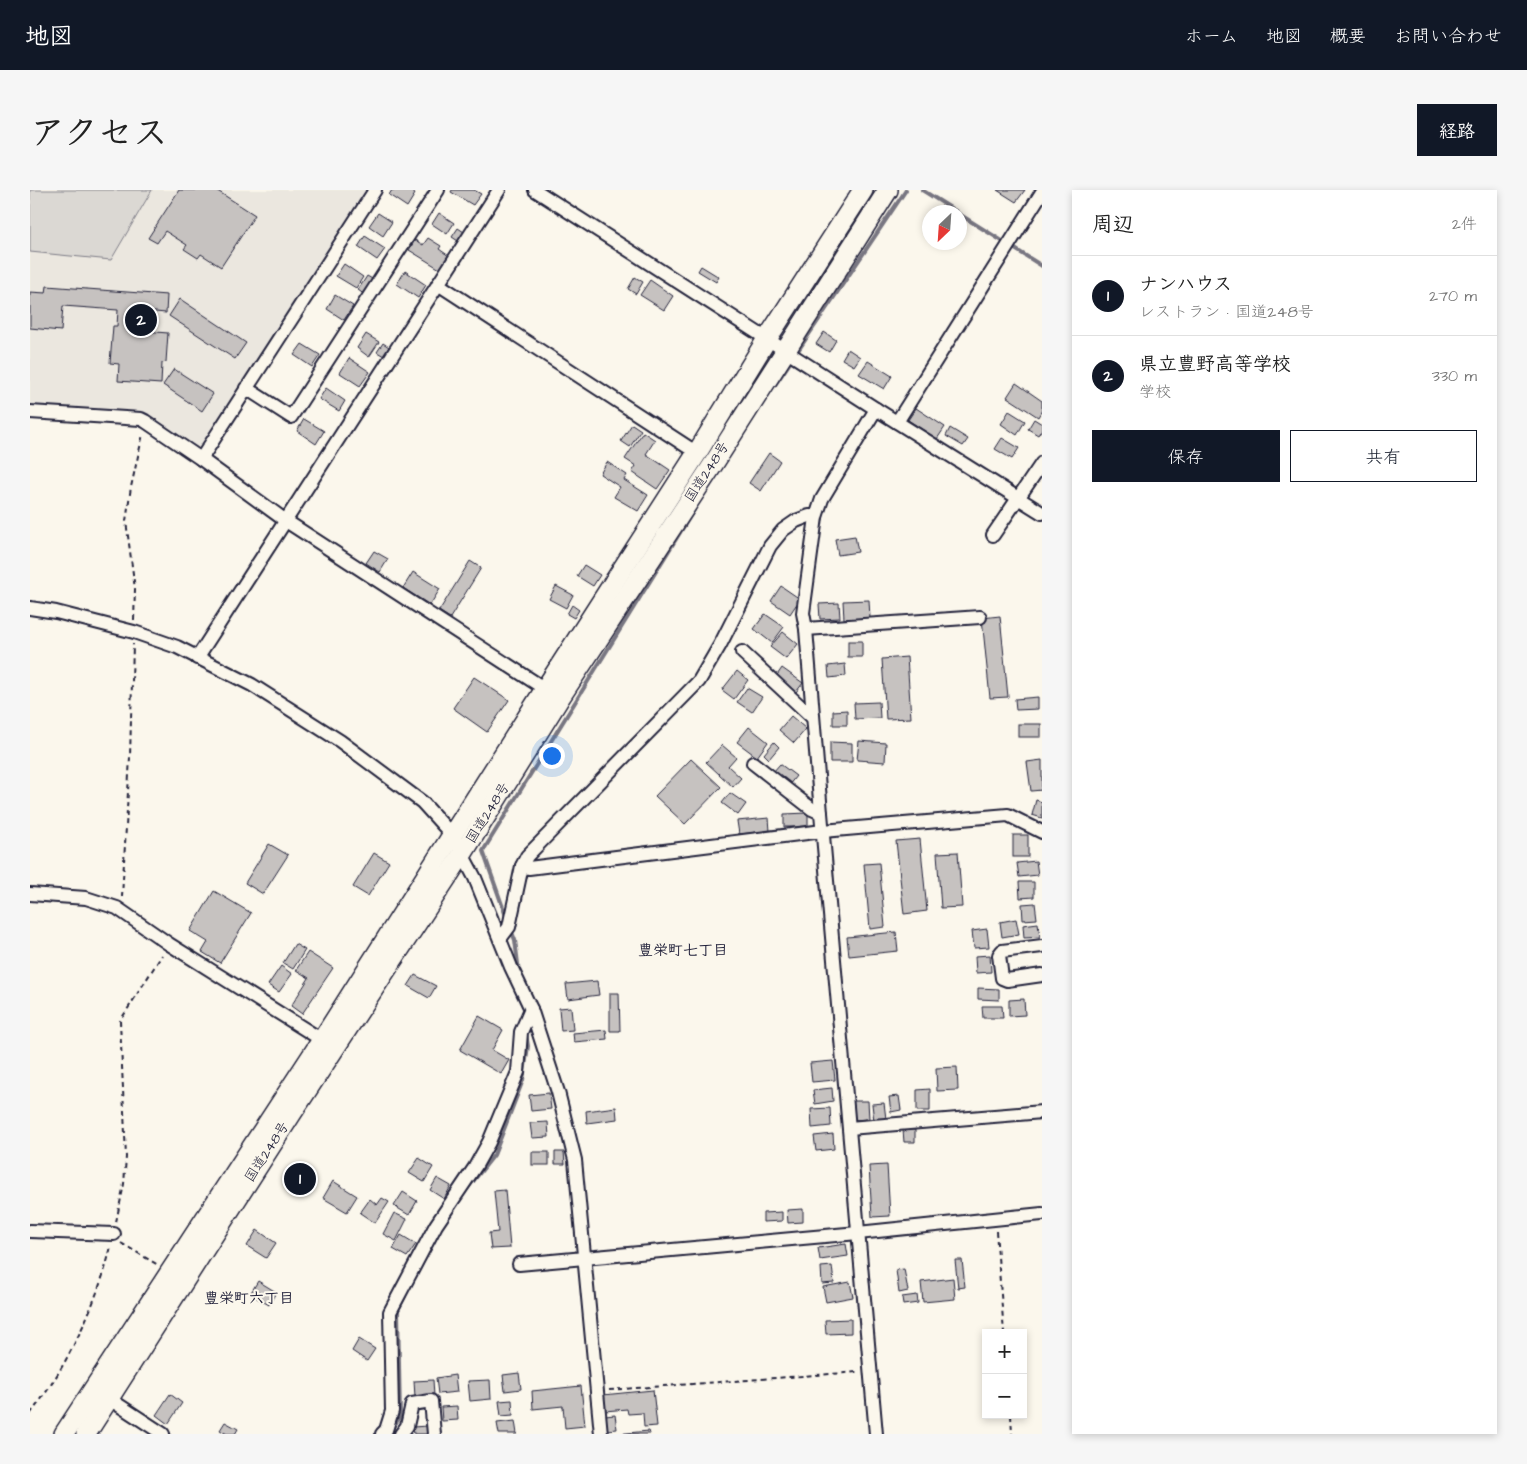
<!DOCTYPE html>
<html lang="ja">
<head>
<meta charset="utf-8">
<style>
	body { margin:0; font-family:"Architects Daughter","Klee One",sans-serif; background:#f6f6f6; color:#222 }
	.controls { position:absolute; right:15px; bottom:15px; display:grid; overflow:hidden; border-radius:0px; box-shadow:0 2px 8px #0003 }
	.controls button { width:45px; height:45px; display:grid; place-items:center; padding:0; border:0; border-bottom:1px solid #e0e0e0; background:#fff; color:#222; font:25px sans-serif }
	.compass { position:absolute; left:892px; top:15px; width:45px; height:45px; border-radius:50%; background:#fff; box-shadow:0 2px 8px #0003; rotate:205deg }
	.you { position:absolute; left:521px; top:565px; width:18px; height:18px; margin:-12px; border:4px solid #fff; border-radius:50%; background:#1a73e8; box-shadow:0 0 0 8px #1a73e833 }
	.badge { display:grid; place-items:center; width:32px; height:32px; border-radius:50%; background:#111827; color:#fff; font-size:16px; font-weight:700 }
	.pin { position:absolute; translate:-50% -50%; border:2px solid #fff; box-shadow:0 1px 5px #0006 }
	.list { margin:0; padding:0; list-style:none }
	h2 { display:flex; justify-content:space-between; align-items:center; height:65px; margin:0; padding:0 20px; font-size:21px }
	h2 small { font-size:16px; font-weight:400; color:#767676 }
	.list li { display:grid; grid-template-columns:32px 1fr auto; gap:15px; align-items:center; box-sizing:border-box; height:80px; padding:0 20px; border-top:1px solid #e0e0e0 }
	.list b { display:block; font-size:19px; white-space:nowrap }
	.list p { margin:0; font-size:16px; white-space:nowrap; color:#767676 }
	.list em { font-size:16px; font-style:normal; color:#767676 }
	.actions { display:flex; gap:10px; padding:15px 20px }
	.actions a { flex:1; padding:11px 0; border:1px solid #111827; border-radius:0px; text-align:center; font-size:18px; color:#111827 }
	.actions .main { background:#111827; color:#fff }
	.map { position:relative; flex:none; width:1012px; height:1244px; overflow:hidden; border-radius:0px }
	header { display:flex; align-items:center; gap:30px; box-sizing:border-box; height:70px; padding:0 25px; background:#111827; color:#fff }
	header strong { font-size:24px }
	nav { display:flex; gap:28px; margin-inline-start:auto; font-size:18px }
	.intro { display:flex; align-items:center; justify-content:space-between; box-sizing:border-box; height:120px; padding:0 30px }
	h1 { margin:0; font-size:35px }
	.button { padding:12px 22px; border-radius:0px; background:#111827; color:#fff; font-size:18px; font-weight:700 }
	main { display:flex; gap:30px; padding:0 30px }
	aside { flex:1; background:#fff; border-radius:0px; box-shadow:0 2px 8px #0003 }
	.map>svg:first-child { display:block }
</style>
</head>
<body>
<header>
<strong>地図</strong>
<nav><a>ホーム</a><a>地図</a><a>概要</a><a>お問い合わせ</a></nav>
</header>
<div class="intro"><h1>アクセス</h1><a class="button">経路</a></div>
<main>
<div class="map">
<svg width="1012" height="1244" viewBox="0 0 1012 1244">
	<rect width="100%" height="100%" fill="#fbf7ec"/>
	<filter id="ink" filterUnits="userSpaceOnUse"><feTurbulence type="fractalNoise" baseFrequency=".02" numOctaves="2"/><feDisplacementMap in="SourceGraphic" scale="10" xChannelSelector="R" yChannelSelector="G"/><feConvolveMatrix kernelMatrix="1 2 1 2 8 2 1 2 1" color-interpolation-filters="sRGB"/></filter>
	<g filter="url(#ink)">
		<polygon fill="#ebe7df" points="0,0 337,0 171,257 166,257 114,224 0,216"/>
		<polygon fill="#dbd8d3" stroke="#7e7d87" points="0,0 122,0 81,70 0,62"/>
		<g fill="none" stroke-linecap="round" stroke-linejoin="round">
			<g stroke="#787681" stroke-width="4">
				<polyline points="892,0 927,22"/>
				<polyline points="929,24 1012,76"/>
				<polyline points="745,195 876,0"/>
				<polyline points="477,729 453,661 664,320"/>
				<polyline points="481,740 485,750 489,782"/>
				<polyline points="437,999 464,965 493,890 498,856 496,844"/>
				<polyline points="362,1238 370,1227 368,1120 375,1106"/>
			</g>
		</g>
		<g fill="#c6c2c0" stroke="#22223b">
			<polygon points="149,0 186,0 225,25 191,77 171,64 168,68 154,59 157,55 135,41 127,53 118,48"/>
			<polygon points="362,0 379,0 385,4 377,17 359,5"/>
			<polygon points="422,0 444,0 451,4 443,15 421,2"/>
			<polygon points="967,0 995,0 986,12"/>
			<polygon points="348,23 362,32 353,46 339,36"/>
			<polygon points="409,23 424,33 417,44 402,34"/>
			<polygon points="428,38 434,42 428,51 422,47"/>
			<polygon points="335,46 355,59 347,70 328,57"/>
			<polygon points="398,48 411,56 409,59 419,66 410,79 379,60 385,50 393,55"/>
			<polygon points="314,74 333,87 326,98 306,86"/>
			<polygon points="671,76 689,87 686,92 668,81"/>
			<polygon points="375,81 396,95 388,108 367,94"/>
			<polygon points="337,86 344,90 335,105 328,100"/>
			<polygon points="605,87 613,92 606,104 598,99"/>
			<polygon points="620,90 643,106 634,120 610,105"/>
			<polygon points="17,96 137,105 136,123 103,120 102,140 138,143 136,172 132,173 131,194 88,191 89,174 80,173 83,136 87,136 88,120 33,116 31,141 0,138 0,102 16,103"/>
			<polygon points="305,105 323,116 314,130 297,119"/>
			<polygon points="150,109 216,153 205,169 139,126"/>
			<polygon points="794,142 806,150 799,162 786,154"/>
			<polygon points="336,144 349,152 339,167 327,158"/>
			<polygon points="353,153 359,157 354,166 347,162"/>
			<polygon points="272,154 290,165 282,177 264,165"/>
			<polygon points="818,159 830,167 824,176 812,169"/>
			<polygon points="319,168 340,182 330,196 310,183"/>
			<polygon points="838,171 862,186 854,199 829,184"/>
			<polygon points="144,179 183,204 172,221 133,195"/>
			<polygon points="986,193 1012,211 1012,220 1008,227 977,207"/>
			<polygon points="296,198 315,211 309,221 289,209"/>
			<polygon points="886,218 915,237 907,249 878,230"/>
			<polygon points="979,221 995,231 987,245 971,234"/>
			<polygon points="274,229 294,241 286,254 267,241"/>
			<polygon points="1004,229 1012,234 1012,239 1008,245 998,239"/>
			<polygon points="602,234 611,240 600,257 591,251"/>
			<polygon points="920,238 938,249 933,256 916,246"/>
			<polygon points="613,242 625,250 616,264 640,280 627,299 602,282 606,276 595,269"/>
			<polygon points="972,248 989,258 982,269 965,259"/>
			<polygon points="739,263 750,271 731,301 719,293"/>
			<polygon points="577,272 597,285 594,290 618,305 608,321 584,307 590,297 570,284"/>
			<polygon points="825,346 828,362 808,365 805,349"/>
			<polygon points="344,361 358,369 350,382 336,373"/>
			<polygon points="440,371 451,378 420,428 409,421"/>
			<polygon points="554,375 570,385 563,396 547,386"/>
			<polygon points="383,382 410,399 400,415 373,398"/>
			<polygon points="526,396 543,405 536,418 519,409"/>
			<polygon points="751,396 770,409 760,424 741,411"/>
			<polygon points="839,410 840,428 814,429 813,411"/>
			<polygon points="809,413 810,428 790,429 789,414"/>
			<polygon points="542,415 549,420 544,428 537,424"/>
			<polygon points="735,424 754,437 742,453 724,439"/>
			<polygon points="970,426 978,507 960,508 952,428"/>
			<polygon points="753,442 768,454 756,469 740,457"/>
			<rect x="818" y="451" width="14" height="16"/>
			<polygon points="877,467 881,528 856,529 852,469"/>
			<polygon points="815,474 816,486 799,488 798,476"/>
			<polygon points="752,478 773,493 763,506 743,491"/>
			<polygon points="707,481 718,490 704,509 692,500"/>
			<polygon points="444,487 479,510 457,542 423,518"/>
			<polygon points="717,498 732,507 722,522 707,512"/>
			<polygon points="1008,507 1008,519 986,520 985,509"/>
			<polygon points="849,512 850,528 825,529 824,513"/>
			<polygon points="817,520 817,535 803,535 803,521"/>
			<polygon points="761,526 776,539 764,553 749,540"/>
			<rect x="988" y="534" width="23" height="13"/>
			<polygon points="719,537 738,552 727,567 707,552"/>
			<polygon points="829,551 856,553 855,572 827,570"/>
			<polygon points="744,552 749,557 739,569 734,564"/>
			<polygon points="800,552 822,553 822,572 800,572"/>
			<polygon points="692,555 706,567 698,576 711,588 703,597 676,572"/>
			<polygon points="661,569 691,597 655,634 625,606"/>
			<polygon points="1012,570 1012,600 1001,601 997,572"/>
			<polygon points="750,574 766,586 759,595 743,582"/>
			<polygon points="700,603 716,614 708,625 692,613"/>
			<polygon points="1006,610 1012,612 1012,628 1002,625"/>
			<polygon points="778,623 778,637 754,637 754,624"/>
			<polygon points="739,628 740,641 709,644 707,631"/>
			<rect x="983" y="645" width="15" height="22"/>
			<polygon points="890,649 897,721 874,724 866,651"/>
			<polygon points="239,654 258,665 233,704 215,693"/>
			<polygon points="928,662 932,717 911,718 907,663"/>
			<polygon points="344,663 359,672 338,706 323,697"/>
			<polygon points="1006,671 1008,685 989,687 987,673"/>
			<polygon points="849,673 855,737 840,739 834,674"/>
			<polygon points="989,692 1004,692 1004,707 990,708"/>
			<polygon points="184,701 221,723 190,773 172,762 178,752 160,741"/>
			<polygon points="1005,713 1007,729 993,730 992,714"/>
			<polygon points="986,729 989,744 972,747 970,732"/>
			<polygon points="1008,733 1010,747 994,748 993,735"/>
			<polygon points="957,739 959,757 944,758 942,741"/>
			<polygon points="866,742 868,761 819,766 817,747"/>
			<polygon points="265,754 275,760 263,779 253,773"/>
			<polygon points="278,762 303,778 272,824 261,816 279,788 266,780"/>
			<polygon points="960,765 961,782 946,783 945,766"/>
			<polygon points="251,776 262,784 249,802 238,795"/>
			<polygon points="385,785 406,796 399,808 378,796"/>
			<polygon points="567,791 569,805 538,809 536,794"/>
			<polygon points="948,798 969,799 969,810 948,809"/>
			<polygon points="580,803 589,803 590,841 580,841"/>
			<polygon points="994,809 995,825 979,826 979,810"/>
			<polygon points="952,816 972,816 973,828 953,828"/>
			<polygon points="541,817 543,840 531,841 529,818"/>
			<polygon points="449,826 473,840 462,860 479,870 471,884 430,860"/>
			<polygon points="576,840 577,849 544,852 543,843"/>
			<polygon points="803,871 805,890 782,892 780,873"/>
			<polygon points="927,877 928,900 907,901 906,878"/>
			<polygon points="802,898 803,911 785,914 783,900"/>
			<polygon points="900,899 900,921 887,921 887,900"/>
			<polygon points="519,903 521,919 501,921 499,905"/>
			<polygon points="869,906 871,920 861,922 859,907"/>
			<polygon points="823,911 838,911 839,929 823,930"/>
			<polygon points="854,913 856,929 844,931 842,914"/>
			<polygon points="586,917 587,929 557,933 556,921"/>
			<polygon points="800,918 801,936 782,938 781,919"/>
			<polygon points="518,932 519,947 502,948 500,933"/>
			<polygon points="873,940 885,940 885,952 874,952"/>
			<polygon points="803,944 804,959 786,961 784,946"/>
			<rect x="502" y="962" width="17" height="13"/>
			<polygon points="525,962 534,962 535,974 525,974"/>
			<polygon points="389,968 403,977 394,992 379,983"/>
			<polygon points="857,975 860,1026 842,1027 839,976"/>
			<polygon points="267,976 283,986 273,1002 257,991"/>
			<polygon points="407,988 421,996 414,1009 400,1000"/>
			<polygon points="303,991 327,1006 317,1022 293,1008"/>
			<polygon points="475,1000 480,1058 461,1059 459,1043 468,1042 464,1001"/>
			<polygon points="373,1002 387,1011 379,1025 364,1016"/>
			<polygon points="352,1008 359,1012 345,1033 330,1023 340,1009 347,1015"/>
			<polygon points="773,1019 773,1032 758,1033 757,1020"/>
			<polygon points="752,1022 752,1031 733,1032 733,1023"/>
			<polygon points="364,1023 377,1029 366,1051 353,1044"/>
			<polygon points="227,1040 246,1053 236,1068 217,1056"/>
			<polygon points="371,1045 386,1054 377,1067 363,1059"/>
			<polygon points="816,1054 818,1066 790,1070 788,1058"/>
			<polygon points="925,1070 932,1070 935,1097 928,1098"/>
			<polygon points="802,1076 804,1093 792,1094 791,1077"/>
			<polygon points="874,1079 878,1101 869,1103 866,1080"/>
			<polygon points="923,1088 925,1109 893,1112 891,1092"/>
			<polygon points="228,1091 246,1102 239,1115 220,1104"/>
			<polygon points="820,1092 823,1107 796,1112 793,1097"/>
			<polygon points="887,1105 888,1113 873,1115 872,1107"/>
			<polygon points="821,1129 821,1143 796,1144 795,1130"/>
			<polygon points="329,1149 345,1159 337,1171 322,1161"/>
			<polygon points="489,1183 491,1199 475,1201 473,1185"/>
			<polygon points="425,1185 427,1202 408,1204 406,1188"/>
			<polygon points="403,1190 404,1206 385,1207 384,1191"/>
			<polygon points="460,1190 461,1209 440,1211 438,1191"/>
			<polygon points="551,1196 555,1236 535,1238 533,1216 503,1219 502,1201"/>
			<polygon points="623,1200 627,1236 614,1237 613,1223 598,1224 597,1219 575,1221 573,1205"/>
			<polygon points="140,1204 152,1213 138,1234 126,1225"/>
			<polygon points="482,1210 483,1225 471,1226 469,1211"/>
			<polygon points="427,1216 428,1230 412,1231 411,1217"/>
			<polygon points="585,1225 587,1239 576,1240 575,1226"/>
			<polygon points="485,1231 487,1244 469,1244 467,1233"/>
			<polygon points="195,1232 208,1239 205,1244 197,1244 190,1240"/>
			<polygon points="397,1236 398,1244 384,1244 383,1237"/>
			<polygon points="619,1241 620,1244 586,1244"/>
		</g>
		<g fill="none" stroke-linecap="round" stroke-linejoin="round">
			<defs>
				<g id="minor">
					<polyline points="505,0 846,219 1012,323"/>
					<polyline points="408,94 667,263"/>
					<polyline points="216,198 261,227 408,0"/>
					<polyline points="846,219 792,309 786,327 773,423 776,439 791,623 846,1244"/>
					<polyline points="0,222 111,229 115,231 171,269 256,331 515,499"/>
					<polyline points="867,232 1012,2"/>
					<polyline points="171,269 345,0"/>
					<polyline points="963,345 1012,273"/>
					<polyline points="0,418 26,422 104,442 147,457 222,495 310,551 392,612 422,645 445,688 481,777 501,819 528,902 545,970 571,1244"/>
					<polyline points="776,439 950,427"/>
					<polyline points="712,462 783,528"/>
					<polyline points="167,468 469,0"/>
					<polyline points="723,573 782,619 791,623"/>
					<polyline points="492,676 499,678 793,641 978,625 1012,642"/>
					<polyline points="0,704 56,708 87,718 139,754 292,850"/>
					<polyline points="470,749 479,737 492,676 497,666 669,491 690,455 740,356 753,340 766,331 779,326 786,327"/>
					<polyline points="1012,756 972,761 969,765 972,788 977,790 1012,785"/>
					<polyline points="819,938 1012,922"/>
					<polyline points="0,1041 84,1044"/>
					<polyline points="489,1074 828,1043 1012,1024"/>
					<polyline points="78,1208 133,1244"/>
					<polyline points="352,1244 356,1240 362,1221 360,1122 406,1035 445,977 459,952 488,882 491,842 501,819"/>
					<polyline points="371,1244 377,1236 382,1214 401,1211 404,1244"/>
				</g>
				<g id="highway">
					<polyline points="34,1244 292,850 515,499 667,263 737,149 833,0"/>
					<polyline points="56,1244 262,923 433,663 531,506 686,270 858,0"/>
				</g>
			</defs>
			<use href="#minor" stroke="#22223b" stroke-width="16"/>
			<use href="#highway" stroke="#22223b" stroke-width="22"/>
			<g stroke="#22223b" stroke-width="2" stroke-dasharray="5 4" stroke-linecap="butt">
				<polyline points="104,430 105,399 96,331 101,297 113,244"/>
				<polyline points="92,707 100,567 103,454"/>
				<polyline points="86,1032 94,994 96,967 90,831 132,765"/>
				<polyline points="966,1041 974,1143"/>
				<polyline points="91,1053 128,1075"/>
				<polyline points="579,1200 828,1182"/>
				<path d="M 0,1224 C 35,1181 69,1110 81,1056"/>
				<polyline points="981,1225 982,1244"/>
			</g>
			<use href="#minor" stroke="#fbf7ec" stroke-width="12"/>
			<use href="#highway" stroke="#fbf7ec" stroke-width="19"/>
		</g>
	</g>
	<g text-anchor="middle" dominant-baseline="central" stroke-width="4" stroke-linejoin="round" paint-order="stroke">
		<g font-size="14" fill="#22223b" stroke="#fbf7ec">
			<text transform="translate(677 282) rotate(-57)">国道248号</text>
			<text transform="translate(458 623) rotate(-58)">国道248号</text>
			<text transform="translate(237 962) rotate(-57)">国道248号</text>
		</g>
		<g font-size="15" font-weight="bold" fill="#22223b" stroke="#fbf7ec">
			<text x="653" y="760">豊栄町七丁目</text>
			<text x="219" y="1108">豊栄町六丁目</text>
		</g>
	</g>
</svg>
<div class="controls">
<button>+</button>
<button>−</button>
</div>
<svg class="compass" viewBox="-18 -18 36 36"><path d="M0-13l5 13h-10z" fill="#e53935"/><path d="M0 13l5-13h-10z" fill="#767676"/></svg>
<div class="you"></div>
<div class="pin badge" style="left:270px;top:989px">1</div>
<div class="pin badge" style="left:111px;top:130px">2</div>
</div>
<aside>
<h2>周辺<small>2件</small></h2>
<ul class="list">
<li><span class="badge">1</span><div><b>ナンハウス</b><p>レストラン · 国道248号</p></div><em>270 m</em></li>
<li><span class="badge">2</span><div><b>県立豊野高等学校</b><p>学校</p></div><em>330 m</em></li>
</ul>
<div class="actions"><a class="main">保存</a><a>共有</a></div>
</aside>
</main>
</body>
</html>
